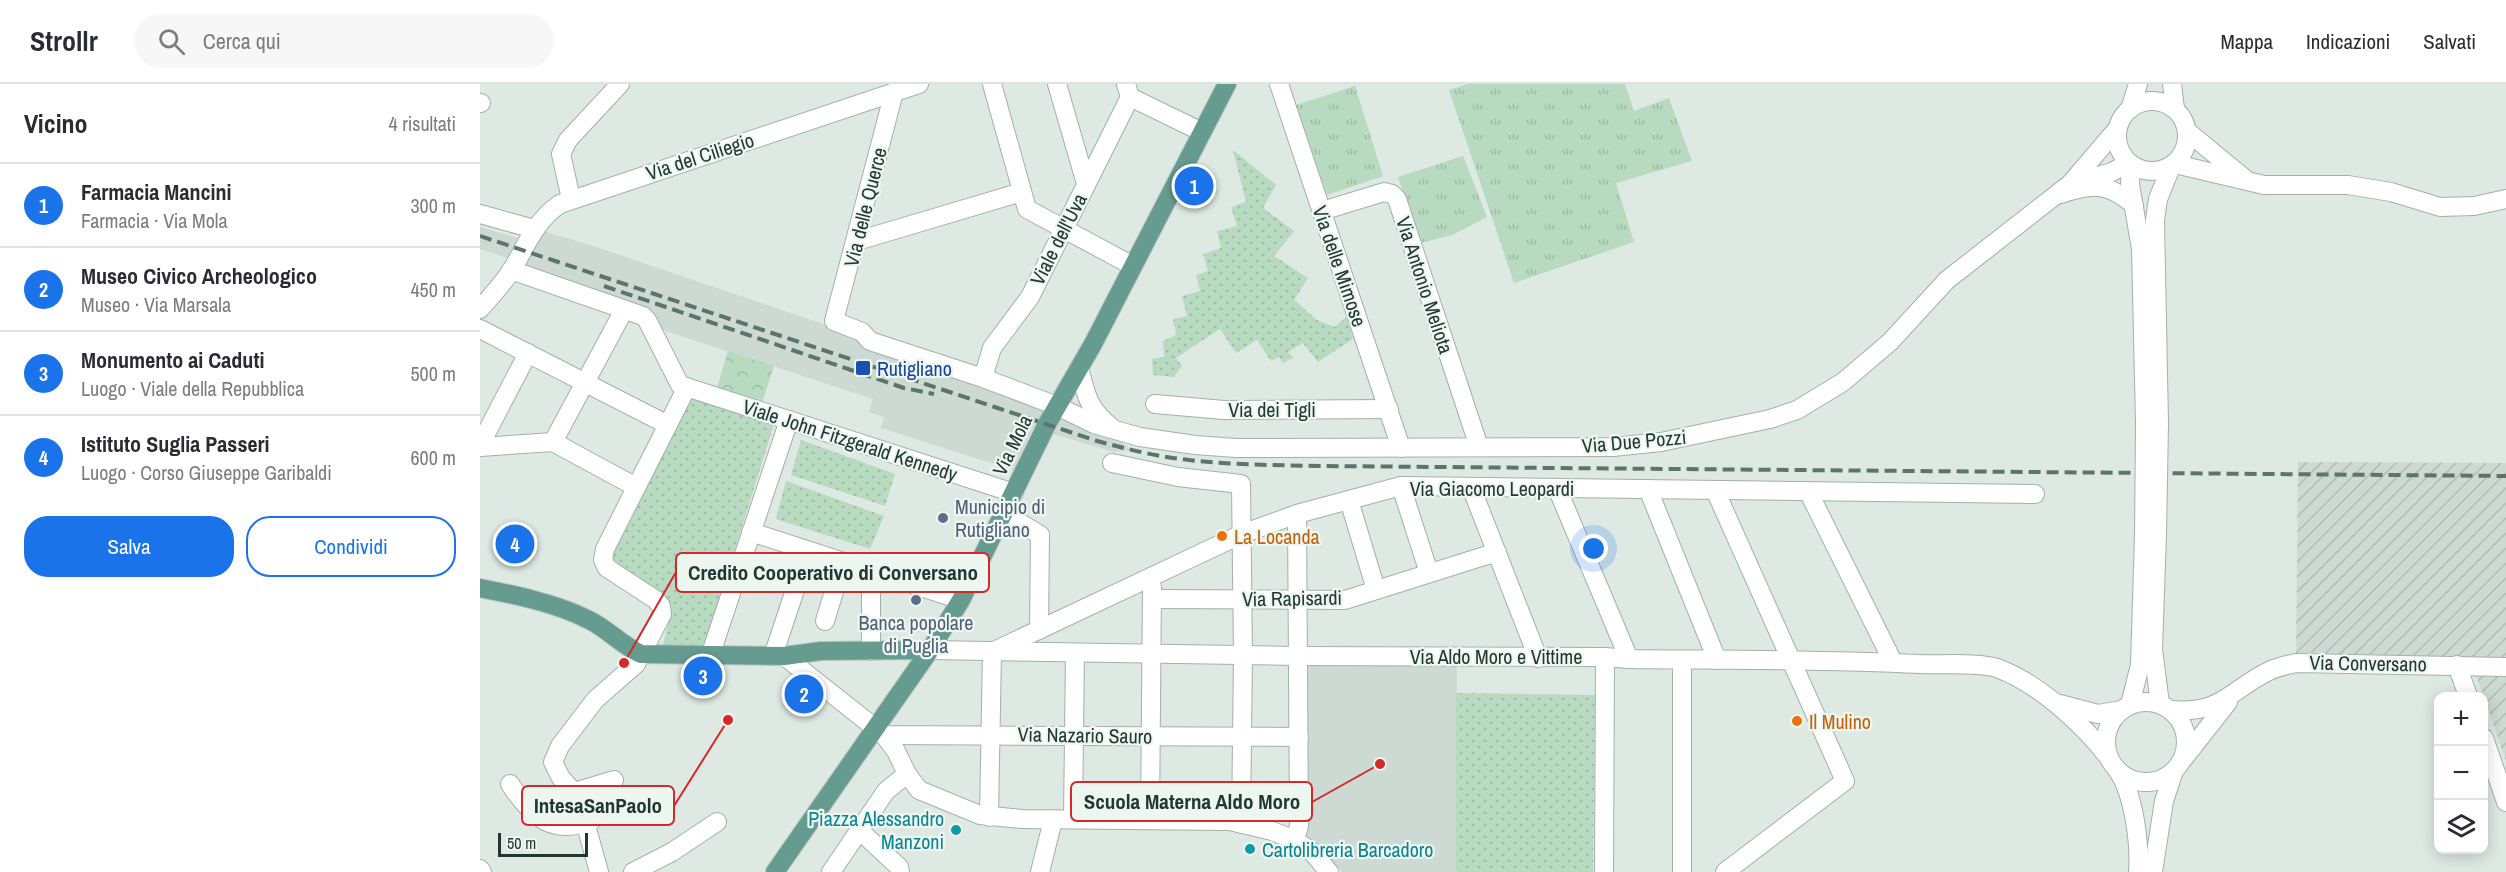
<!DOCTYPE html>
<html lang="it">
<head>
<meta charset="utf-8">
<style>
	body { margin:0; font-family:"Archivo Narrow",sans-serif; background:#f7f7f7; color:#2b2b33 }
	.controls { position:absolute; right:18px; bottom:18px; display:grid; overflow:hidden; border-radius:12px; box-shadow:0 3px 15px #0003 }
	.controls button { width:54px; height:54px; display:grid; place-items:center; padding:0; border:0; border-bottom:2px solid #e1e1e2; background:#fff; color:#2b2b33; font:30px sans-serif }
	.scale { position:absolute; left:18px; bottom:15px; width:90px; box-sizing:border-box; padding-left:6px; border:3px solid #213832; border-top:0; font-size:16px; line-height:21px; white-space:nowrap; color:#213832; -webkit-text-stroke:4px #eef6f2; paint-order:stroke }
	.you { position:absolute; left:1114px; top:465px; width:21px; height:21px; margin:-15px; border:4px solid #fff; border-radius:50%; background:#1a73e8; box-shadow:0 0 0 9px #1a73e833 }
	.badge { display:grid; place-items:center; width:39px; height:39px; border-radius:50%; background:#1a73e8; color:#fff; font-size:20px; font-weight:700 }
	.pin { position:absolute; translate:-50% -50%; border:3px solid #fff; box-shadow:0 2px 6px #0006 }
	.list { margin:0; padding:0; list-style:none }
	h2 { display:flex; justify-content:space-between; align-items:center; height:78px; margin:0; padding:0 24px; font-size:26px }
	h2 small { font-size:20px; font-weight:400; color:#7c7c81 }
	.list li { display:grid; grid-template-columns:39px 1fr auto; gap:18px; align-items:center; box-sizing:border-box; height:84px; padding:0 24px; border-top:2px solid #e1e1e2 }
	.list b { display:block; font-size:22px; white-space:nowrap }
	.list p { margin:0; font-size:20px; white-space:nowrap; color:#7c7c81 }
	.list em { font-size:20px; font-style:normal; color:#7c7c81 }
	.actions { display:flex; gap:12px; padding:18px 24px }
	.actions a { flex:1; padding:14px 0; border:2px solid #1a73e8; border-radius:24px; text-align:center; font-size:21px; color:#1a73e8 }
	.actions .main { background:#1a73e8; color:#fff }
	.icon { flex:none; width:33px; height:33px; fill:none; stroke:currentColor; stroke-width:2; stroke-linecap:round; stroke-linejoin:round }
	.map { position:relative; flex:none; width:2026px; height:788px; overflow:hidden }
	header { display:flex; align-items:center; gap:36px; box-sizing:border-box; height:84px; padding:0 30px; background:#fff; border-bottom:2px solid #e1e1e2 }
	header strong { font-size:28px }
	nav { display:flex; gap:33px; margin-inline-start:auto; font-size:21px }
	.search { width:420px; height:54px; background:#f7f7f7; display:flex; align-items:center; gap:15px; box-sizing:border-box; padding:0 21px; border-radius:33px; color:#7c7c81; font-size:22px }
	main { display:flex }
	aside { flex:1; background:#fff }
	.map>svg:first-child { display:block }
</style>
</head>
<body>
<header>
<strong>Strollr</strong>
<div class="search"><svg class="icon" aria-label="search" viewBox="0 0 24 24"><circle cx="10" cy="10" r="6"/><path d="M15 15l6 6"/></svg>Cerca qui</div>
<nav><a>Mappa</a><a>Indicazioni</a><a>Salvati</a></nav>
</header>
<main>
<aside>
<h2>Vicino<small>4 risultati</small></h2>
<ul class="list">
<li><span class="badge">1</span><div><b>Farmacia Mancini</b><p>Farmacia · Via Mola</p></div><em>300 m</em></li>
<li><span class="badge">2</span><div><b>Museo Civico Archeologico</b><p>Museo · Via Marsala</p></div><em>450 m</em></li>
<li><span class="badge">3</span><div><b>Monumento ai Caduti</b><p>Luogo · Viale della Repubblica</p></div><em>500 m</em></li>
<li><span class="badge">4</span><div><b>Istituto Suglia Passeri</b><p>Luogo · Corso Giuseppe Garibaldi</p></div><em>600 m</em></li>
</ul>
<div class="actions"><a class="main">Salva</a><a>Condividi</a></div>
</aside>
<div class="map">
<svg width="2026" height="788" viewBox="0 0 2026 788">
	<defs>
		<pattern id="industrial-furrows" width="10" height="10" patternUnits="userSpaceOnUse" patternTransform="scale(1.5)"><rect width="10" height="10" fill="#cdd9d3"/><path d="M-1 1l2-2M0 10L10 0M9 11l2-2" fill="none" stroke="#b0bbb6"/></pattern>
		<pattern id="grass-tufts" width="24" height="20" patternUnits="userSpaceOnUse" patternTransform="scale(1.5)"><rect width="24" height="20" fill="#b8dac1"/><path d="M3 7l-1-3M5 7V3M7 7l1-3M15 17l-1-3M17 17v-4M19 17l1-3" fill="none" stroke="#9ebca6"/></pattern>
		<pattern id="forest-crowns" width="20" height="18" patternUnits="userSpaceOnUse" patternTransform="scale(1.5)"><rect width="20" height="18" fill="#b8dac1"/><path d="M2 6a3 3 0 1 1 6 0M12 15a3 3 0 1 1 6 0" fill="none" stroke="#9ebca6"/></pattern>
		<pattern id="garden-dots" width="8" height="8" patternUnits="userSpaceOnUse" patternTransform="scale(1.5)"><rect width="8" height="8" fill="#b8dac1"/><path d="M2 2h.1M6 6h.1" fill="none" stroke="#9ebca6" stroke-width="1.8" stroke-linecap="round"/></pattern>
	</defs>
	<rect width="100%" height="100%" fill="#dee9e4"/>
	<g fill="#cdd9d3">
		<polygon points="0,143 58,160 63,147 113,162 370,249 565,323 562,330 635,352 651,366 634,368 553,344 533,386 401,344 404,333 389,328 393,315 174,243 60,191 42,179 0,165"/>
		<polygon points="823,578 977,580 976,788 862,788 826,750"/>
	</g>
	<g fill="url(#industrial-furrows)">
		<polygon points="1818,378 2026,379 2026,580 1816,579"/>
		<polygon points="1995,590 2026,590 2026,678 2004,612"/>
	</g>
	<g fill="url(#grass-tufts)">
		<polygon points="988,0 1145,0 1154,27 1189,14 1212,77 1136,99 1154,158 1034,199 969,6"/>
		<polygon points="875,2 903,92 847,111 816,21"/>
		<polygon points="983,72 1007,133 972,151 940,159 918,93"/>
	</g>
	<polygon fill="url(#forest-crowns)" points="248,267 294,282 281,322 236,307"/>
	<g fill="url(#garden-dots)">
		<polygon points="753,66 796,101 783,124 814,147 794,172 828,194 814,216 837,236 855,243 867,232 873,255 838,278 823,259 808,268 813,274 803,279 799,273 791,277 777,256 756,269 740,245 696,274 702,282 694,293 673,291 672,275 684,273 683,257 696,251 693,235 707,232 702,212 720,207 716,191 728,187 723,170 741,164 737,147 757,142 751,123 766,118"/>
		<polygon points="212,310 295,337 223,567 182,565 192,523 130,473"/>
		<polygon points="321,356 415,390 405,422 311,391"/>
		<polygon points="306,397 404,432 390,465 296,435"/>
		<polygon points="976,609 1115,611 1113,788 976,788"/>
	</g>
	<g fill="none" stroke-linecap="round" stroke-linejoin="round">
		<defs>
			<g id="minor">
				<polyline points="512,0 547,125 653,182"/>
				<polyline points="577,0 606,100"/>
				<polyline points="646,0 650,13 722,48"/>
				<polyline points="799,0 921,364"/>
				<polyline points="1692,0 1695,25"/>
				<polyline points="414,8 354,237 382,248 390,257 503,294 577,322 614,340 660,353 715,361 756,364 1133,363 1181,358 1290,335 1317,326 1363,298 1410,258 1467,196 1590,100 1637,45"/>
				<circle cx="1672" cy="52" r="35"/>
				<polyline points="0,19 1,19"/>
				<polyline points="1650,25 1658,0"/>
				<polyline points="1708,48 1765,95"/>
				<polyline points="1695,80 1784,101 1868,101 1911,108 1960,123 1994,122 2026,115"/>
				<polyline points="1651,82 1650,100 1661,165 1665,340"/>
				<polyline points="1601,97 1632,88 1648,79"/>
				<path d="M 1581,110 C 1613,99 1628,99 1654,121"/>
				<polyline points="91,115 81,70 88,56 140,0"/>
				<polyline points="842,127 904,108 912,110 917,115 999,363"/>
				<polyline points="0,130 54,145"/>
				<polyline points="377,157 542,108"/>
				<polyline points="31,186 163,232 167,236 200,301 534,409"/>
				<path d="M 0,225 C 11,212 24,199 33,184 C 47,160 56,136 80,120 L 439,0"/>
				<polyline points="0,245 188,341"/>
				<path d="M 599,284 C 607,313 607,323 631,343"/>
				<polyline points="503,294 512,264 550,213 650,13"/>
				<polyline points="675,320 744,326 909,325"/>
				<polyline points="1679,339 1675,136 1678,115 1691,83"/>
				<polyline points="73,358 144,226"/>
				<polyline points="0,361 48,269"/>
				<polyline points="0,363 73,358 156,403"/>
				<polyline points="632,379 698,393 761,400 763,571 761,740"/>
				<polyline points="921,402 949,489"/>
				<polyline points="991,403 1058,574"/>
				<polyline points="1077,404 1149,575"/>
				<polyline points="1168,405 1237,576"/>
				<polyline points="1235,406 1365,697 1245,788"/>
				<polyline points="1328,407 1413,578"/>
				<polyline points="869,416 896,506"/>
				<polyline points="524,429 560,451 559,546"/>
				<polyline points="271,448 481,516"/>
				<polyline points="1677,451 1673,565 1680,620"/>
				<polyline points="672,515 865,516 1017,468"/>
				<polyline points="345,537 363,478"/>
				<path d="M 450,566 L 818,572 L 1125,573 L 1149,575 C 1246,576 1343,575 1440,580 C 1460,581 1499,578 1517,584 C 1558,599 1603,640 1629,674"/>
				<polyline points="391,567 391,487"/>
				<polyline points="230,572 309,336"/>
				<polyline points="293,572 328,467"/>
				<polyline points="304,572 404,651 819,653"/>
				<polyline points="1977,581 1988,612"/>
				<circle cx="1666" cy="658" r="40"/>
				<polyline points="1580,620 1618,630 1642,626"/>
				<polyline points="1650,621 1660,581 1664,451"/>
				<path d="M 1691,626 C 1743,630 1748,607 1789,587 C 1797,583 1807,581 1816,579 L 2026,583"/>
				<polyline points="404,651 416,667 427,690 439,706 500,731 542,735 750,737 792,747 815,756 832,768 849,788"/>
				<polyline points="2004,654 2026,718"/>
				<polyline points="1704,674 1748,618"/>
				<path d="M 1638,687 C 1654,711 1660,759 1658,788"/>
				<polyline points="134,696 94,708 81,694 73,678 80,662 115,616 156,580 182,530 181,522 176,516 127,484 123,476 125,465 207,303"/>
				<path d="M 30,700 C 50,731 71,752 110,737 C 115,735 117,731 121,728 C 126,723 135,720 141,716"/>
				<polyline points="509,733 512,568 762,450 817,430 921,402 1555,410"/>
				<polyline points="593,735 595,569"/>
				<polyline points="670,736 672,503"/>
				<polyline points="105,738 119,788"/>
				<polyline points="379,746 419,783 420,788"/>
				<polyline points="815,756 819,742 817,430"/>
				<polyline points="0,785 2,788"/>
				<polyline points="153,788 192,768 237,738"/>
				<polyline points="351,788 406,707 427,690"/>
				<polyline points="560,788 573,736"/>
				<polyline points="1124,788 1125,573"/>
				<polyline points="1202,788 1202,576"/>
				<polyline points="1673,788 1684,717 1694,687"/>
			</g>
			<g id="major">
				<path d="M 0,504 C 35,511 75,519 107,535 C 127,544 141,561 161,570 L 304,572 L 341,567 L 450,566"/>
				<polyline points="295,788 450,566 481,516 567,340 613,260 747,0"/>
			</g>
		</defs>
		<use href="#minor" stroke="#a2b0ab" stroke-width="20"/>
		<use href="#major" stroke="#bcc3c2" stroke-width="20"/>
		<use href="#minor" stroke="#fff" stroke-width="18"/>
		<use href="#major" stroke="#659c8f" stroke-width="18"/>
		<g stroke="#5b746d" stroke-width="4" stroke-dasharray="12 6" stroke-linecap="butt">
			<path d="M 0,152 L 617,357 C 647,365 678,373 709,376 C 752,381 796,381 840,382 L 2026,392"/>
			<polyline points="124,202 424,304 454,310"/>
		</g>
		<defs>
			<g id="minor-bridge">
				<polyline points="1664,451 1665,340"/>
				<polyline points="1677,451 1679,339"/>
			</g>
		</defs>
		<use href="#minor-bridge" stroke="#a2b0ab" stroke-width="20" stroke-linecap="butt"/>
		<use href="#minor-bridge" stroke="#fff" stroke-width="18"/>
	</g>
	<rect fill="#1a4fb4" stroke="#eef6f2" stroke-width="2" x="375" y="276" width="16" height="16" rx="3"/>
	<g fill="#5c6f8a" stroke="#eef6f2" stroke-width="2">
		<circle cx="463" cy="434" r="6"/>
		<circle cx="436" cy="516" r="6"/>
	</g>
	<g fill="#e8710a" stroke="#eef6f2" stroke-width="2">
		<circle cx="742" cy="452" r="6"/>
		<circle cx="1317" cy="637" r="6"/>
	</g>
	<g fill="#0f9aa8" stroke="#eef6f2" stroke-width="2">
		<circle cx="476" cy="746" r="6"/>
		<circle cx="770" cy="765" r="6"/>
	</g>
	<g text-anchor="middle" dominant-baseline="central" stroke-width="4.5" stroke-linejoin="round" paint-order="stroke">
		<g font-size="20" fill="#213832" stroke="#eef6f2">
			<text transform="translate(220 72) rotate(-18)">Via del Ciliegio</text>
			<text transform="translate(385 123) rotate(-76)">Via delle Querce</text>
			<text transform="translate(578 155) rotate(-63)">Viale dell'Uva</text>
			<text transform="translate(860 182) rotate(71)">Via delle Mimose</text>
			<text transform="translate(945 201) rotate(72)">Via Antonio Meliota</text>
			<text x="792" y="325">Via dei Tigli</text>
			<text transform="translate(370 356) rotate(18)">Viale John Fitzgerald Kennedy</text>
			<text transform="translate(1154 357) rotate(-5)">Via Due Pozzi</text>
			<text transform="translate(532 361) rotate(-64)">Via Mola</text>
			<text x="1012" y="404">Via Giacomo Leopardi</text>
			<text transform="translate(812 514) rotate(-1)">Via Rapisardi</text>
			<text x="1016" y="572">Via Aldo Moro e Vittime</text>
			<text transform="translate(1888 579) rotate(1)">Via Conversano</text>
			<text transform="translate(605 651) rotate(1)">Via Nazario Sauro</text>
		</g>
		<g font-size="20" fill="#164399" stroke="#eef6f2" text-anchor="start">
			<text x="397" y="284">Rutigliano</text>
		</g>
		<g font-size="20" fill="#4e5e75" stroke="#eef6f2" text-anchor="start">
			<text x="475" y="422">Municipio di<tspan x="475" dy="23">Rutigliano</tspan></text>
			<text x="436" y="538" text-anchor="middle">Banca popolare<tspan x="436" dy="23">di Puglia</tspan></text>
		</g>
		<g font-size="20" fill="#c56008" stroke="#eef6f2" text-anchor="start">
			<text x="754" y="452">La Locanda</text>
			<text x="1329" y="637">Il Mulino</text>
		</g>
		<g font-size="20" fill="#0d838f" stroke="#eef6f2" text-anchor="end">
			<text x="464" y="734">Piazza Alessandro<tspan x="464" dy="23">Manzoni</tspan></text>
			<text x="782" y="765" text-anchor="start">Cartolibreria Barcadoro</text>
		</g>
	</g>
	<path fill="none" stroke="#d62828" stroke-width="2" d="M144 579L196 488M900 680L832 718M248 636L194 722"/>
	<g fill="#d62828" stroke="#eef6f2" stroke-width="2">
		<circle cx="144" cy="579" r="6"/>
		<circle cx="900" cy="680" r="6"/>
		<circle cx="248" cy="636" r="6"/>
	</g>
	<g fill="#eef6f2" stroke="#d62828" stroke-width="2">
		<rect x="196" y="469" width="313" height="39" rx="6"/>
		<rect x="591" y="698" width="241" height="39" rx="6"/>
		<rect x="42" y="702" width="152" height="39" rx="6"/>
	</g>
	<g font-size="21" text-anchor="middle" font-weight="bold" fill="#213832">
		<text x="353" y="496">Credito Cooperativo di Conversano</text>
		<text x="712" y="725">Scuola Materna Aldo Moro</text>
		<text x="118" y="729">IntesaSanPaolo</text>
	</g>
</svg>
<div class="controls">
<button>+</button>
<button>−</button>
<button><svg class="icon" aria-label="layers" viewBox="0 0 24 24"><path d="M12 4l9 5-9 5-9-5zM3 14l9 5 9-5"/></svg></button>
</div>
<div class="scale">50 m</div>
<div class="you"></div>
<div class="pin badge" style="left:714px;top:102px">1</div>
<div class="pin badge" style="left:324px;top:610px">2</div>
<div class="pin badge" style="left:223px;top:592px">3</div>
<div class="pin badge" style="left:35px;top:460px">4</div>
</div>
</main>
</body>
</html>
